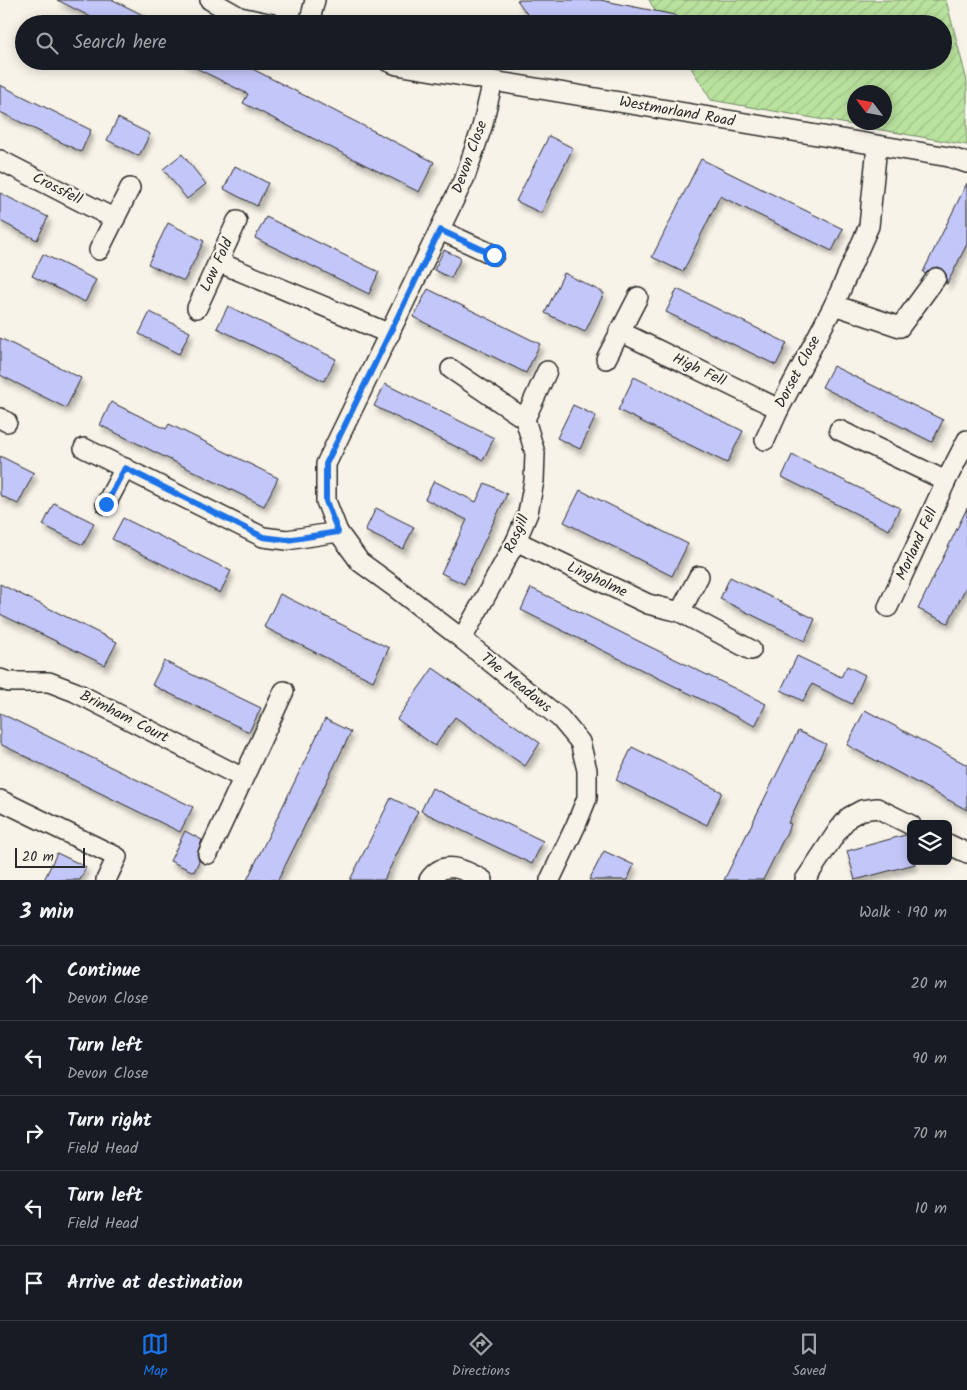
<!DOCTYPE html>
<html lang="en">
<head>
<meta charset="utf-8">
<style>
	body { margin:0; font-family:Kalam,sans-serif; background:#20242c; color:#f1f3f6 }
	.controls { position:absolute; right:15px; bottom:15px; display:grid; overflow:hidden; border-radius:8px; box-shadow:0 2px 12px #0003 }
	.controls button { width:45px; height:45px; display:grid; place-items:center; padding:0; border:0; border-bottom:1px solid #363941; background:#171b24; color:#f1f3f6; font:25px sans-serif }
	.compass { position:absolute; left:847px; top:85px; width:45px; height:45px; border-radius:50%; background:#171b24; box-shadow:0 2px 12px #0003; rotate:302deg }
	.scale { position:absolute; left:15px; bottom:12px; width:70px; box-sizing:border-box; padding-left:5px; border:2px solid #2b2b2b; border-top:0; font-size:14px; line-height:18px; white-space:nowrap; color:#2b2b2b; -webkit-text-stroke:4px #f7f3e8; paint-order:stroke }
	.stop { position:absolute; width:15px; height:15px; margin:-11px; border:4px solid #1a73e8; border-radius:50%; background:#fff }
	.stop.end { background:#1a73e8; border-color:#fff; box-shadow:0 1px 5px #0008 }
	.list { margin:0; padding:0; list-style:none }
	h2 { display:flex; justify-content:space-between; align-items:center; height:65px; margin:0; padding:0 20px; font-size:21px }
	h2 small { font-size:16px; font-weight:400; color:#9ea1a6 }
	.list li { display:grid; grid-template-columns:32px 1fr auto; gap:15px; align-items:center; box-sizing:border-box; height:75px; padding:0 20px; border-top:1px solid #363941 }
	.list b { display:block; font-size:19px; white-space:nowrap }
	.list p { margin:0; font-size:16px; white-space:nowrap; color:#9ea1a6 }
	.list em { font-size:16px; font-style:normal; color:#9ea1a6 }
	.icon { flex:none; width:28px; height:28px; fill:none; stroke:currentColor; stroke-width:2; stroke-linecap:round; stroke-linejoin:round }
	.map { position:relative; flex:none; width:967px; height:880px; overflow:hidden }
	.search { position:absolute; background:#171b24; box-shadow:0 2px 12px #0003; left:15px; right:15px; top:15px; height:55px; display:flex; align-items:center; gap:12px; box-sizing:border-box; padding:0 18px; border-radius:28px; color:#9ea1a6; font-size:19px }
	.sheet { height:440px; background:#171b24 }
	nav { display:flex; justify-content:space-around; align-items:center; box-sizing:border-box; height:70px; border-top:1px solid #363941; background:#171b24; font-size:14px; color:#9ea1a6 }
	nav a { display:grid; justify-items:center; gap:2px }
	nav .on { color:#1a73e8 }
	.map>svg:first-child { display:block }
</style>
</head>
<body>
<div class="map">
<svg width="967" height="880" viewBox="0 0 967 880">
	<defs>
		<pattern id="garden-furrows" width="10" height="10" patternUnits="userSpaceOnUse" patternTransform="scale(1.25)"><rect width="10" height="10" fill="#b9e29e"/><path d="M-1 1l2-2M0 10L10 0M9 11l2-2" fill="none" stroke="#9fc288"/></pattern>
		<filter id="shadow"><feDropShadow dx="3" dy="5.5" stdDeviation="2.5" flood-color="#0004"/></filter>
	</defs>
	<rect width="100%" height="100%" fill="#f7f3e8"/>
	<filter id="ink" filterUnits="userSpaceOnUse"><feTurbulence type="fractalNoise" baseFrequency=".02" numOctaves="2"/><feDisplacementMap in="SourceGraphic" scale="10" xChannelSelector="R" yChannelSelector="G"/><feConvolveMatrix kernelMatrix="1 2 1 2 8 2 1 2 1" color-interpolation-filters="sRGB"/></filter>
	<g filter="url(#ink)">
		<path fill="url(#garden-furrows)" stroke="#728664" fill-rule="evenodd" d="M 649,0 L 946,0 L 967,81 L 967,145 L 711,100 L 687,61 L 943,61 L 943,24 L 663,24 ZM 854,92 L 884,92 L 884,122 L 854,122 Z"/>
		<g fill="#c3c6f8" stroke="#2b2b2b" filter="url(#shadow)">
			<polygon points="57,0 113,0 161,24 105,24"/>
			<polygon points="517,0 600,0 675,15 674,24 534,24"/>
			<polygon points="182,61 237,61 434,162 419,192 243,103 248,94"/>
			<polygon points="0,85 91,130 81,152 0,112"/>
			<polygon points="118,118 150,134 139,156 107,140"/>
			<polygon points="549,136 573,148 541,213 516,201"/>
			<polygon points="182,154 206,184 187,199 163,169"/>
			<polygon points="701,159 843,229 832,251 720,196 683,272 652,257"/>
			<polygon points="235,166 268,183 257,206 224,189"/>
			<polygon points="967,183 967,244 947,284 946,284 947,279 946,274 942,269 937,267 932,268 925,274 923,272"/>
			<polygon points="0,193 48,217 37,240 0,221"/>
			<polygon points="266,217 379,272 369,294 255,238"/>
			<polygon points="168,223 204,241 184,281 148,264"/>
			<polygon points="444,250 461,258 451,278 434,270"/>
			<polygon points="43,254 96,280 85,302 32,276"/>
			<polygon points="564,273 604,293 585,332 545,313"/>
			<polygon points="428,289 540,344 526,373 413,317"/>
			<polygon points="677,289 787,343 776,365 666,312"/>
			<polygon points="228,306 336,359 324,381 217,328"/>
			<polygon points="150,312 190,332 179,354 139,334"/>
			<polygon points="0,338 81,378 66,408 0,375"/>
			<polygon points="833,366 943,420 932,442 822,387"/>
			<polygon points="634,377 743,431 727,463 618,410"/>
			<polygon points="385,384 494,438 483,460 374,406"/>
			<polygon points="111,402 166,429 169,424 278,478 264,506 100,425"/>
			<polygon points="573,405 596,416 580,449 557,438"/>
			<polygon points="792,455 900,508 889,530 782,477"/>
			<polygon points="0,456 34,473 18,504 0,495"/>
			<polygon points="434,481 476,502 485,483 507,494 464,584 441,573 467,520 425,499"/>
			<polygon points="580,490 688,544 672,576 564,522"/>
			<polygon points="54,503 94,523 83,545 43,525"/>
			<polygon points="376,508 414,527 403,549 365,531"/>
			<polygon points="967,508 967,585 948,623 918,609"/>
			<polygon points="123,518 231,571 220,593 112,539"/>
			<polygon points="730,577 815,619 805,641 720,599"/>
			<polygon points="0,584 117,642 105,665 0,614"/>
			<polygon points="531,588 766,704 755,726 521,610"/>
			<polygon points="280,594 389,648 373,681 264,627"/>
			<polygon points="797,656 841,677 847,666 865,675 852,704 812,684 803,701 781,690"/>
			<polygon points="164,661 261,708 249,732 152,685"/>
			<polygon points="433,668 540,743 525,766 455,717 435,746 397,719"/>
			<polygon points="865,710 967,765 967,810 847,745"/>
			<polygon points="0,713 193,807 180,832 0,744"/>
			<polygon points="325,719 351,732 278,880 247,880"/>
			<polygon points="798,731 826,744 788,823 791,824 763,880 724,880"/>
			<polygon points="632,747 722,792 707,825 616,780"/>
			<polygon points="432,788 543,841 532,864 421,811"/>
			<polygon points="391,798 418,811 384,880 350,880"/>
			<polygon points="185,831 202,840 197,854 199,861 194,872 170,861"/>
			<polygon points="905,835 907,835 911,849 911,861 914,861 915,864 855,880 847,851"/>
			<polygon points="604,851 634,865 627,880 589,880"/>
			<polygon points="57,853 86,867 80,880 44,880"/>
		</g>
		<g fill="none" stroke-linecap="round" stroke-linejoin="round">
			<defs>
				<g id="minor">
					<polyline points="210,0 240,17 272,24"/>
					<polyline points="309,24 315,0"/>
					<polyline points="387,61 397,65 949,157 967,163"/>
					<polyline points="493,81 482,127 465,177 326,464 326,501 338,532 360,562 393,586 462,639 560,718 580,742 587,770 587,798 576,825 550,880"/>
					<polyline points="0,160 115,219"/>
					<polyline points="440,230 494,255"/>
					<polyline points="99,250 130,188"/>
					<polyline points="218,262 390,334"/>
					<polyline points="834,305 900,327 936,278"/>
					<polyline points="197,308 237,221"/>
					<polyline points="619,331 779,409"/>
					<polyline points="606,359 638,297"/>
					<polyline points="451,369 525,419 535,453 534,481 528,513 516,541 462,639"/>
					<polyline points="0,418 7,422"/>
					<polyline points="525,419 547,371"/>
					<polyline points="839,430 946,481"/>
					<polyline points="765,440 779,409 834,305 869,226 877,146"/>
					<polyline points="84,448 263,537 287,540 338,532"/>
					<polyline points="106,504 125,468"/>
					<polyline points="516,541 648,604 680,612 751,650"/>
					<polyline points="888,607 946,481 967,440"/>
					<polyline points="680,612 699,576"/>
					<polyline points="0,679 9,682 49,682 75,692 243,778"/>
					<polyline points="0,800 117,857 106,880"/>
					<polyline points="948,844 967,853"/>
					<polyline points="208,854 284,691"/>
					<path d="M 429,880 C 444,858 465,870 483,880"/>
					<polyline points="805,880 839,829 849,817 862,810 877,808 911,825"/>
				</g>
			</defs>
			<use href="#minor" stroke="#2b2b2b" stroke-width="22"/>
			<use href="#minor" stroke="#f7f3e8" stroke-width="19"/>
		</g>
	</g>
	<g fill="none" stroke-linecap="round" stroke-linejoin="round" filter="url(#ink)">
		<polyline stroke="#1a73e8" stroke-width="6" points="106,504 125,468 263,537 287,540 338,532 326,501 326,464 440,230 494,255"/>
	</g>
	<g text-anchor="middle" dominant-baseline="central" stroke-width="4.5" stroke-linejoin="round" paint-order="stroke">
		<g font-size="15" fill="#2b2b2b" stroke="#f7f3e8">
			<text transform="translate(677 112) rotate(10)">Westmorland Road</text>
			<text transform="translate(470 157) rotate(-70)">Devon Close</text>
			<text transform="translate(57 189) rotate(27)">Crossfell</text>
			<text transform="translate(217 265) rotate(-65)">Low Fold</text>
			<text transform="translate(699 370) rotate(26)">High Fell</text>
			<text transform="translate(798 372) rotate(-62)">Dorset Close</text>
			<text transform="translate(517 534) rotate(-66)">Rosgill</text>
			<text transform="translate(917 544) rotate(-65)">Morland Fell</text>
			<text transform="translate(597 580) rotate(25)">Lingholme</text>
			<text transform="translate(516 683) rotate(39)">The Meadows</text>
			<text transform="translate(124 717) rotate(27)">Brimham Court</text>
		</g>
	</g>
</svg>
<div class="controls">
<button><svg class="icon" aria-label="layers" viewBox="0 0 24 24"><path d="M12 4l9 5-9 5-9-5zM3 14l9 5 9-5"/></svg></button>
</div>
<svg class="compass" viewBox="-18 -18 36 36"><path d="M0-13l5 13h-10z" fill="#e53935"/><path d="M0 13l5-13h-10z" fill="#9ea1a6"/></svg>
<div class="scale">20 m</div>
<div class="stop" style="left:494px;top:255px"></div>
<div class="stop end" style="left:106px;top:504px"></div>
<div class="search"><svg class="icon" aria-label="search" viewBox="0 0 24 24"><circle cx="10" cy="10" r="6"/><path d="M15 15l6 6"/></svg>Search here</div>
</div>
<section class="sheet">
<h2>3 min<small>Walk · 190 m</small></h2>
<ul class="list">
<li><svg class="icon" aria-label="ahead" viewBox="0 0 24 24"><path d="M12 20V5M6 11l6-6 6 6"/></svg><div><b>Continue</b><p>Devon Close</p></div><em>20 m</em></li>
<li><svg class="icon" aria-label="left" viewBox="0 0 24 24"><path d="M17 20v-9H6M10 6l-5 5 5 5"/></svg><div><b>Turn left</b><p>Devon Close</p></div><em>90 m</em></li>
<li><svg class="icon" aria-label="right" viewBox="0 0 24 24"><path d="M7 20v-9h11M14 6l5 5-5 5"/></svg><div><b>Turn right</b><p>Field Head</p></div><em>70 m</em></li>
<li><svg class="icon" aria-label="left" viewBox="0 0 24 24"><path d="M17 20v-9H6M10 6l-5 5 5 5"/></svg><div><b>Turn left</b><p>Field Head</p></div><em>10 m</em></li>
<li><svg class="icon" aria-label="arrive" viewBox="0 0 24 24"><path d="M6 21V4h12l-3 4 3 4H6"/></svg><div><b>Arrive at destination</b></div></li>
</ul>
</section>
<nav>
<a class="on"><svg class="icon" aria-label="map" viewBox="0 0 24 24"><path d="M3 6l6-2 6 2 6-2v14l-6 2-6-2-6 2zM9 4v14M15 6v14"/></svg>Map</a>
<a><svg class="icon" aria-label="directions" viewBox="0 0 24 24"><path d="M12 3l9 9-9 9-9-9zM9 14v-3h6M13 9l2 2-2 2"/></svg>Directions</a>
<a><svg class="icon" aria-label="saved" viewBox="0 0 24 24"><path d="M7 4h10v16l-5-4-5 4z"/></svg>Saved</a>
</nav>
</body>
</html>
